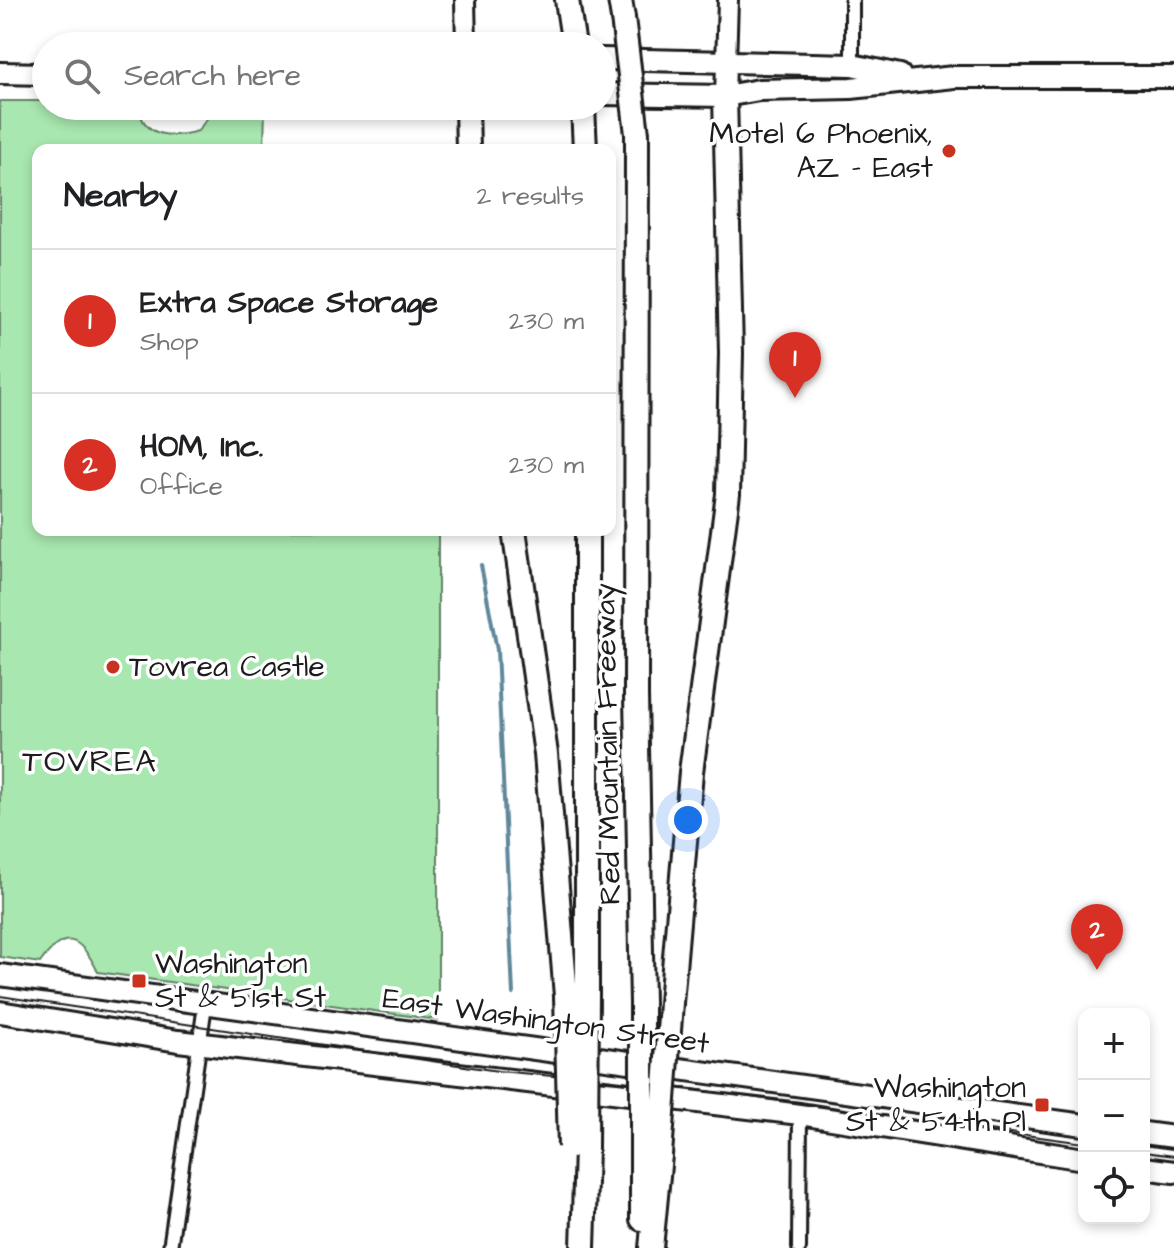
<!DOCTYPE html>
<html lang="en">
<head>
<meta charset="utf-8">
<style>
	body { margin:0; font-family:"Architects Daughter",sans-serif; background:#f6f6f6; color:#202124 }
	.controls { position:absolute; right:24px; bottom:24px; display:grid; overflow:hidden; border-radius:16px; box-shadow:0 4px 12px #0003 }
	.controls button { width:72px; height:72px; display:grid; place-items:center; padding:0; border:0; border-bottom:2px solid #e0e0e0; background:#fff; color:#202124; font:40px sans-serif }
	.you { position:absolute; left:688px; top:820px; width:28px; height:28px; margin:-20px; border:6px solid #fff; border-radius:50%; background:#1a73e8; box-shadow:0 0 0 12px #1a73e833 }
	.badge { display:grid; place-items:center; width:52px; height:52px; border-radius:50%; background:#d93025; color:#fff; font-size:26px; font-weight:700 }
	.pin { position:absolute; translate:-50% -66px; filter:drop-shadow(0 2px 4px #0008) }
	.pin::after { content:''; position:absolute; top:42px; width:28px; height:24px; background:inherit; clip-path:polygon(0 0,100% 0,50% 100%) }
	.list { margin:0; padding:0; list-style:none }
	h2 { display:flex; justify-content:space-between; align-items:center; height:104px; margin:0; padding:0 32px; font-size:34px }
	h2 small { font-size:26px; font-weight:400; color:#757577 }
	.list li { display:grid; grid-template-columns:52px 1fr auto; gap:24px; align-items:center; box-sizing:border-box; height:144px; padding:0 32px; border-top:2px solid #e0e0e0 }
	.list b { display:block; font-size:30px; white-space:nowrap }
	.list p { margin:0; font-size:26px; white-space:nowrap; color:#757577 }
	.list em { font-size:26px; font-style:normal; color:#757577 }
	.icon { flex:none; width:44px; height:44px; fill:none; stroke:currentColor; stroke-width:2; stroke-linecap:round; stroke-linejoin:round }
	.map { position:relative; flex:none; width:1174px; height:1248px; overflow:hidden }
	.search { position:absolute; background:#fff; box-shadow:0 4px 12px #0003; left:32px; top:32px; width:584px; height:88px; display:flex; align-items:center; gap:20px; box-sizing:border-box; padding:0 28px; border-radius:44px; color:#757577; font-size:30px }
	.panel { position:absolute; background:#fff; box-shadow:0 4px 12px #0003; left:32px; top:144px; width:584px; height:392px; border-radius:16px }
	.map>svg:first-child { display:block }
</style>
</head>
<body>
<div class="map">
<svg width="1174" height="1248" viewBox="0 0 1174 1248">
	<rect width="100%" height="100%" fill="#fff"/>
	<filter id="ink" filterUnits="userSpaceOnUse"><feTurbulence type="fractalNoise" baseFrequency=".0125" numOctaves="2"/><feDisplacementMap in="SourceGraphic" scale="16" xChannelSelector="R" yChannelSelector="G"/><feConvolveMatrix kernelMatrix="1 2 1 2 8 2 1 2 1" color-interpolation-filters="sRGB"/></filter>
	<g filter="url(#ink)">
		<path fill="#a8e7af" stroke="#628266" stroke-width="2" d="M 0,101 L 46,101 L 46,106 L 138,106 C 144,139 173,138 198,131 L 216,106 L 265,106 L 264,150 L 38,150 L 38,530 L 438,530 L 438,1020 L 98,972 C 81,937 65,927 40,963 L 0,957 Z"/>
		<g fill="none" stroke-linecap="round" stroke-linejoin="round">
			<polyline stroke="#60879a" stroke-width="4" points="481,565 497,650 513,994"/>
			<defs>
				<g id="street">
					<polyline points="852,65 852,0"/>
					<polyline points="170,1248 205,1005"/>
					<polyline points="799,1248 800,1114"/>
				</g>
				<g id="secondary">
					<polyline points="465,0 466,46"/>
					<polyline points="725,96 728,0"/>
				</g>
				<g id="primary">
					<polyline points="602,59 852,65 900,75"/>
					<polyline points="0,73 46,74"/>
					<polyline points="602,94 725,96 759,90 851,88 954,77 1174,77"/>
					<polyline points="0,975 1084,1125"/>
					<polyline points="0,1012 178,1041 800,1114 1084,1159"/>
					<polyline points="1144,1133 1174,1137"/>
					<polyline points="1144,1168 1174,1172"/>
				</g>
				<g id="highway">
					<polyline points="567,0 574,46"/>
					<polyline points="620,0 623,18"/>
					<polyline points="467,106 468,150"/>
					<polyline points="583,106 585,150"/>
					<polyline points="637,134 636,696 642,1003"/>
					<polyline points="514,530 546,754 566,996"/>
					<polyline points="587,530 587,995"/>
					<polyline points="671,1003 691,772 728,494 731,353 725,96"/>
					<polyline points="642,1219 642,1156"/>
					<polyline points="583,1248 586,1148"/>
					<polyline points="651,1248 660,1155"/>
				</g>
			</defs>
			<use href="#street" stroke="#1c1c1c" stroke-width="18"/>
			<use href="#secondary" stroke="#1c1c1c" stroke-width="24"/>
			<use href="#primary" stroke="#1c1c1c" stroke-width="26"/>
			<use href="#highway" stroke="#1c1c1c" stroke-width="28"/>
			<use href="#street" stroke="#fff" stroke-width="12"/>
			<use href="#secondary" stroke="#fff" stroke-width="18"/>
			<use href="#primary" stroke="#fff" stroke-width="20"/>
			<use href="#highway" stroke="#fff" stroke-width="22"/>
			<g stroke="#1c1c1c" stroke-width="2">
				<polyline points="0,996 498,1071 692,1089 1084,1143"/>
				<polyline points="1144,1152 1174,1156"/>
			</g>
			<defs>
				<g id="highway-bridge">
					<polyline points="623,18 637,134"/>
					<polyline points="566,996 570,1147"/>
					<polyline points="642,1003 642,1156"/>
					<polyline points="586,1148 587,995"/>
					<polyline points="660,1155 671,1003"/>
				</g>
			</defs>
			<use href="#highway-bridge" stroke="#1c1c1c" stroke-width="28" stroke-linecap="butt"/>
			<use href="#highway-bridge" stroke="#fff" stroke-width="22"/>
		</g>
	</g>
	<g fill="#c8321e" stroke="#fff" stroke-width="3">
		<circle cx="949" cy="151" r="8"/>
		<circle cx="113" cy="667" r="8"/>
		<rect x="131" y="973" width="16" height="16" rx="4"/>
		<rect x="1034" y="1097" width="16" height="16" rx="4"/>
	</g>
	<g text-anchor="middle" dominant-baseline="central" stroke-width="7" stroke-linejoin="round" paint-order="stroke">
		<g font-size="30" fill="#1c1c1c" stroke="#fff" text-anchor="end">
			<text x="933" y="134">Motel 6 Phoenix,<tspan x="933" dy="34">AZ - East</tspan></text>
			<text x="129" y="667" text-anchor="start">Tovrea Castle</text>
			<text x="155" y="964" text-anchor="start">Washington<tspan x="155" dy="34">St &amp; 51st St</tspan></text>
			<text x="1026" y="1088">Washington<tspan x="1026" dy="34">St &amp; 54th Pl</tspan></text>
		</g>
		<g font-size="30" fill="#1c1c1c" stroke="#fff">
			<text transform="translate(608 744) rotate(-91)">Red Mountain Freeway</text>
			<text transform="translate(546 1021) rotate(8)">East Washington Street</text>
		</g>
		<g font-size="32" letter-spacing="2" fill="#1c1c1c" stroke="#fff">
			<text x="90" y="761">TOVREA</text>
		</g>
	</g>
</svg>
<div class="controls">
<button>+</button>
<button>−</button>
<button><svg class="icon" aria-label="locate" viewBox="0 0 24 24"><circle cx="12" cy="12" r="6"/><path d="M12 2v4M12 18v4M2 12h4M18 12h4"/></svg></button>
</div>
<div class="you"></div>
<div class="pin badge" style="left:795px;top:398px">1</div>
<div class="pin badge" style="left:1097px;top:970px">2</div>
<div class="search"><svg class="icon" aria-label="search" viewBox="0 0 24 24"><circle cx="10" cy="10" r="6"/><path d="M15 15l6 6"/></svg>Search here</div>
<section class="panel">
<h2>Nearby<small>2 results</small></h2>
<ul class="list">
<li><span class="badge">1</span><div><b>Extra Space Storage</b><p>Shop</p></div><em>230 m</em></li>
<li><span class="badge">2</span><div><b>HOM, Inc.</b><p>Office</p></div><em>230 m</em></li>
</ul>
</section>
</div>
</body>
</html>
